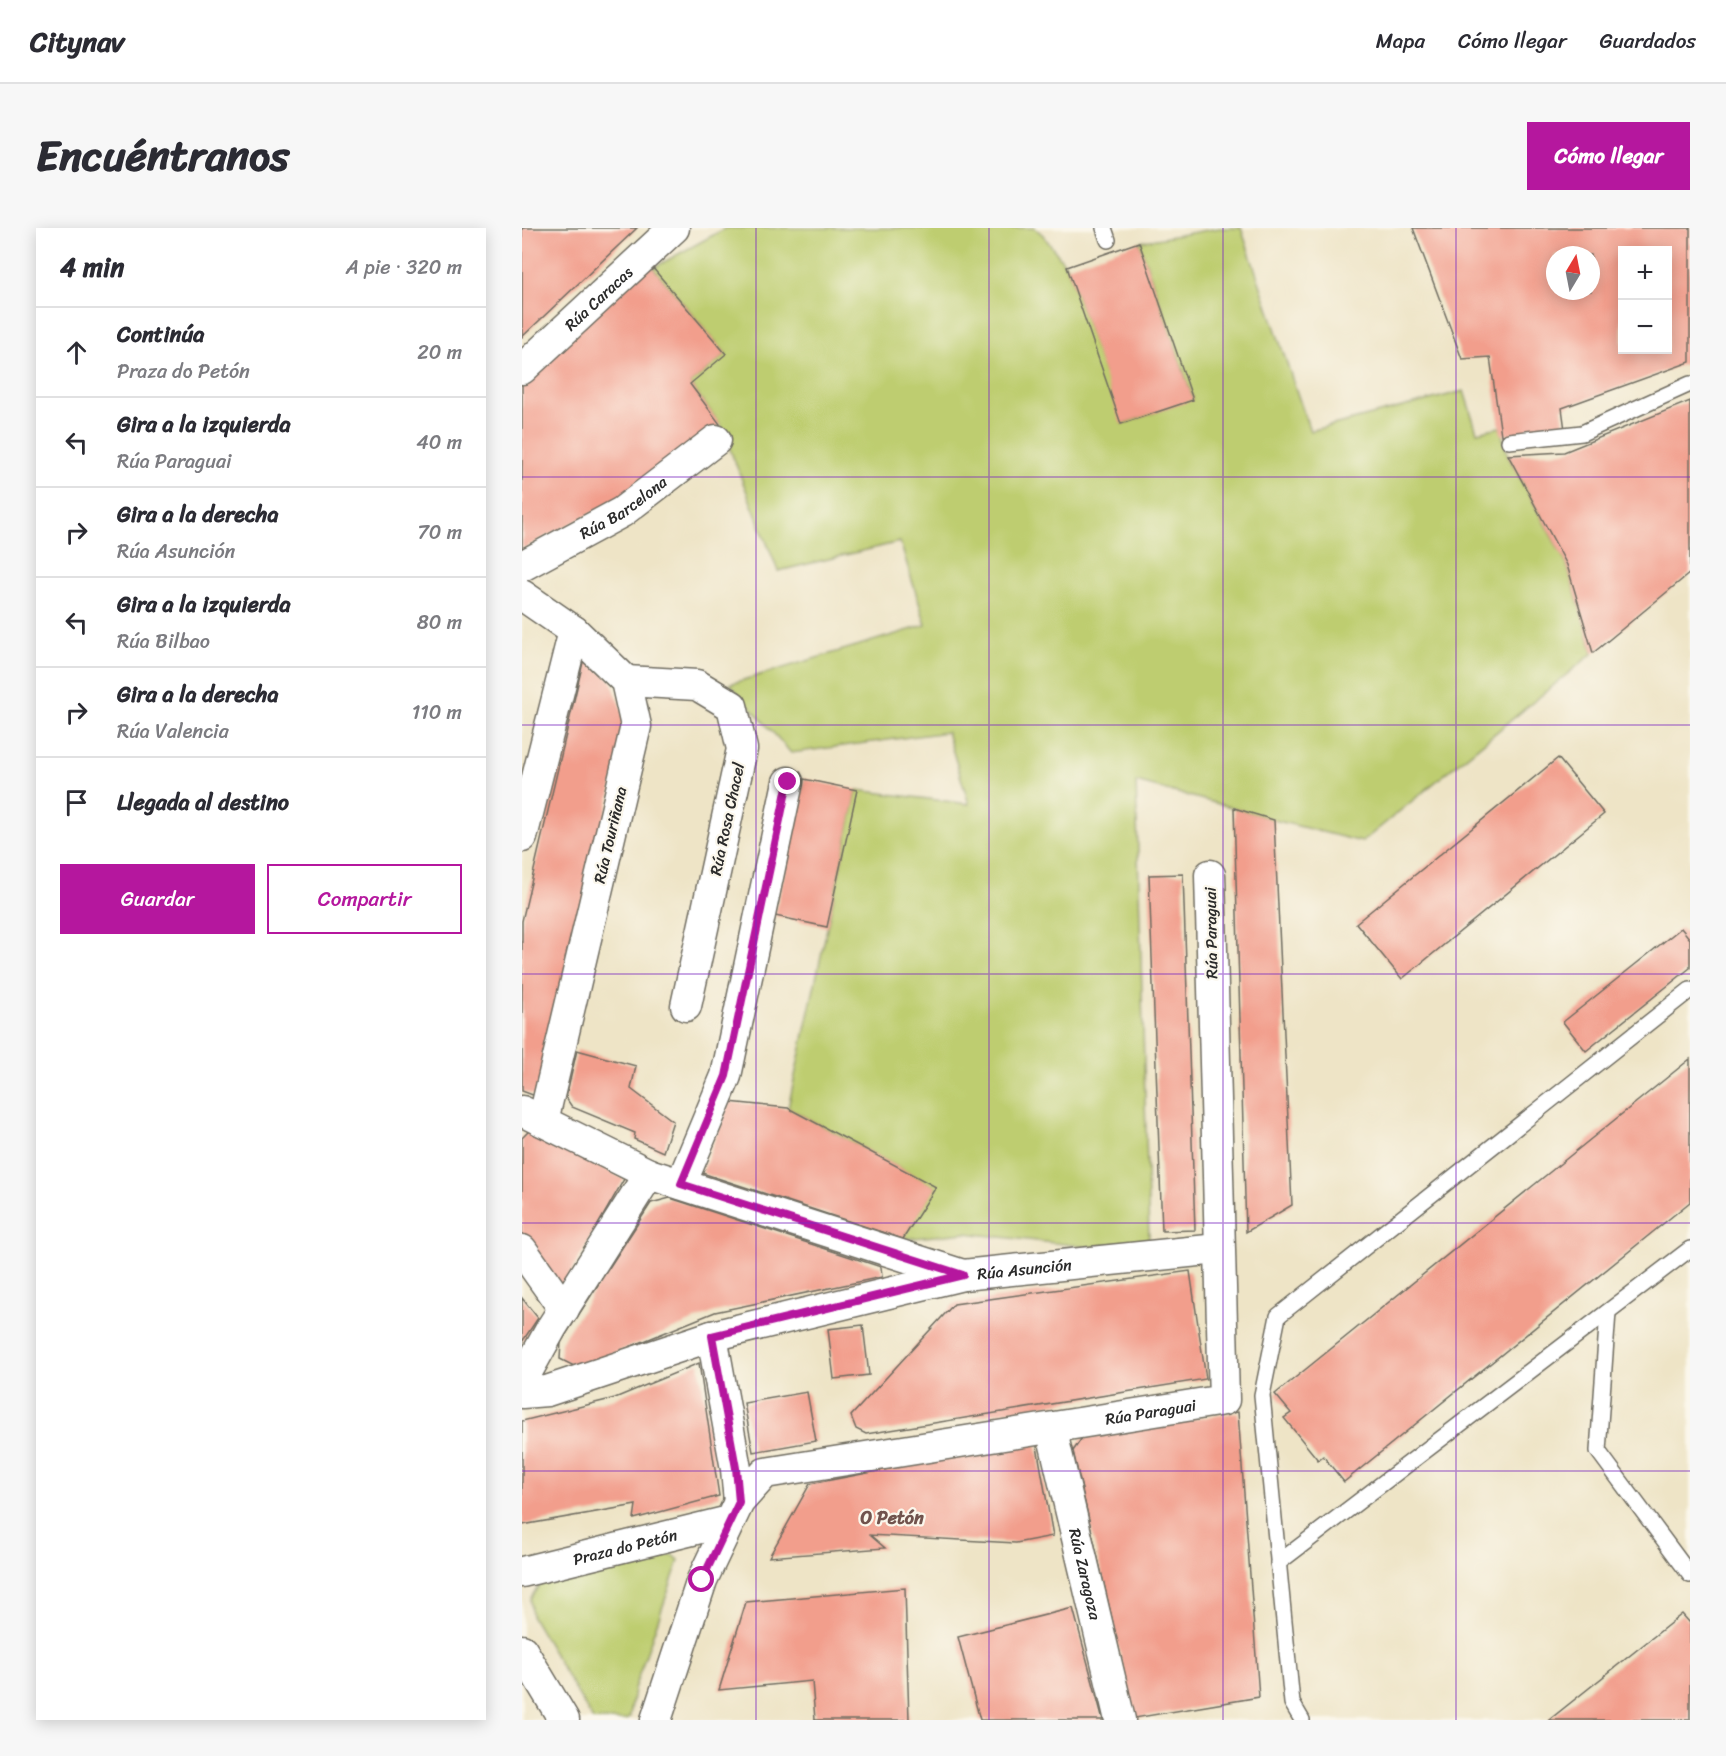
<!DOCTYPE html>
<html lang="es">
<head>
<meta charset="utf-8">
<style>
	body { margin:0; font-family:Sriracha,sans-serif; background:#f7f7f7; color:#2b2b33 }
	.controls { position:absolute; right:18px; top:18px; display:grid; overflow:hidden; border-radius:0px; box-shadow:0 3px 15px #0003 }
	.controls button { width:54px; height:54px; display:grid; place-items:center; padding:0; border:0; border-bottom:2px solid #e1e1e2; background:#fff; color:#2b2b33; font:30px sans-serif }
	.compass { position:absolute; left:1024px; top:18px; width:54px; height:54px; border-radius:50%; background:#fff; box-shadow:0 3px 15px #0003; rotate:10deg }
	.stop { position:absolute; width:18px; height:18px; margin:-14px; border:4px solid #b5179e; border-radius:50%; background:#fff }
	.stop.end { background:#b5179e; border-color:#fff; box-shadow:0 2px 6px #0008 }
	.list { margin:0; padding:0; list-style:none }
	h2 { display:flex; justify-content:space-between; align-items:center; height:78px; margin:0; padding:0 24px; font-size:26px }
	h2 small { font-size:20px; font-weight:400; color:#7c7c81 }
	.list li { display:grid; grid-template-columns:39px 1fr auto; gap:18px; align-items:center; box-sizing:border-box; height:90px; padding:0 24px; border-top:2px solid #e1e1e2 }
	.list b { display:block; font-size:22px; white-space:nowrap }
	.list p { margin:0; font-size:20px; white-space:nowrap; color:#7c7c81 }
	.list em { font-size:20px; font-style:normal; color:#7c7c81 }
	.actions { display:flex; gap:12px; padding:18px 24px }
	.actions a { flex:1; padding:14px 0; border:2px solid #b5179e; border-radius:0px; text-align:center; font-size:21px; color:#b5179e }
	.actions .main { background:#b5179e; color:#fff }
	.icon { flex:none; width:33px; height:33px; fill:none; stroke:currentColor; stroke-width:2; stroke-linecap:round; stroke-linejoin:round }
	.map { position:relative; flex:none; width:1168px; height:1492px; overflow:hidden; border-radius:0px }
	header { display:flex; align-items:center; gap:36px; box-sizing:border-box; height:84px; padding:0 30px; background:#fff; border-bottom:2px solid #e1e1e2 }
	header strong { font-size:28px }
	nav { display:flex; gap:33px; margin-inline-start:auto; font-size:21px }
	.intro { display:flex; align-items:center; justify-content:space-between; box-sizing:border-box; height:144px; padding:0 36px }
	h1 { margin:0; font-size:42px }
	.button { padding:15px 27px; border-radius:0px; background:#b5179e; color:#fff; font-size:21px; font-weight:700 }
	main { display:flex; gap:36px; padding:0 36px }
	aside { flex:1; background:#fff; border-radius:0px; box-shadow:0 3px 15px #0003 }
	.map>svg:first-child { display:block }
</style>
</head>
<body>
<header>
<strong>Citynav</strong>
<nav><a>Mapa</a><a>Cómo llegar</a><a>Guardados</a></nav>
</header>
<div class="intro"><h1>Encuéntranos</h1><a class="button">Cómo llegar</a></div>
<main>
<aside>
<h2>4 min<small>A pie · 320 m</small></h2>
<ul class="list">
<li><svg class="icon" aria-label="ahead" viewBox="0 0 24 24"><path d="M12 20V5M6 11l6-6 6 6"/></svg><div><b>Continúa</b><p>Praza do Petón</p></div><em>20 m</em></li>
<li><svg class="icon" aria-label="left" viewBox="0 0 24 24"><path d="M17 20v-9H6M10 6l-5 5 5 5"/></svg><div><b>Gira a la izquierda</b><p>Rúa Paraguai</p></div><em>40 m</em></li>
<li><svg class="icon" aria-label="right" viewBox="0 0 24 24"><path d="M7 20v-9h11M14 6l5 5-5 5"/></svg><div><b>Gira a la derecha</b><p>Rúa Asunción</p></div><em>70 m</em></li>
<li><svg class="icon" aria-label="left" viewBox="0 0 24 24"><path d="M17 20v-9H6M10 6l-5 5 5 5"/></svg><div><b>Gira a la izquierda</b><p>Rúa Bilbao</p></div><em>80 m</em></li>
<li><svg class="icon" aria-label="right" viewBox="0 0 24 24"><path d="M7 20v-9h11M14 6l5 5-5 5"/></svg><div><b>Gira a la derecha</b><p>Rúa Valencia</p></div><em>110 m</em></li>
<li><svg class="icon" aria-label="arrive" viewBox="0 0 24 24"><path d="M6 21V4h12l-3 4 3 4H6"/></svg><div><b>Llegada al destino</b></div></li>
</ul>
<div class="actions"><a class="main">Guardar</a><a>Compartir</a></div>
</aside>
<div class="map">
<svg width="1168" height="1492" viewBox="0 0 1168 1492">
	<rect width="100%" height="100%" fill="#fbf7ec"/>
	<filter id="ink" filterUnits="userSpaceOnUse"><feTurbulence type="fractalNoise" baseFrequency=".0167" numOctaves="2"/><feDisplacementMap in="SourceGraphic" scale="12" xChannelSelector="R" yChannelSelector="G"/><feConvolveMatrix kernelMatrix="1 2 1 2 8 2 1 2 1" color-interpolation-filters="sRGB"/></filter>
	<filter id="wash" filterUnits="userSpaceOnUse"><feTurbulence type="fractalNoise" baseFrequency=".008" numOctaves="4" result="noise"/><feDisplacementMap in="SourceGraphic" scale="24" xChannelSelector="R" yChannelSelector="G"/><feGaussianBlur stdDeviation="1.35" result="paint"/><feColorMatrix in="noise" values="0 0 0 0 0 0 0 0 0 0 0 0 0 0 0 0 0 1.4 0 .05"/><feComposite in="paint" operator="in"/></filter>
	<g filter="url(#wash)">
		<rect width="100%" height="100%" fill="#eee4c6"/>
		<g fill="#becd6f" stroke="#747c4d" stroke-width="1.5">
			<polygon points="204,0 513,0 521,7 545,39 600,196 671,171 617,14 697,0 719,0 788,203 942,163 955,204 978,199 986,228 1045,337 1071,425 840,614 752,592 712,580 614,554 627,1011 568,1019 443,1005 381,1011 413,959 266,880 335,562 447,576 425,504 269,525 208,456 404,397 378,314 256,343 198,196 168,156 204,126 131,40"/>
			<polygon points="151,1327 157,1332 112,1461 108,1489 104,1492 71,1492 10,1389 8,1371 18,1356"/>
		</g>
		<g id="blocks">
			<g fill="#f29e8c" fill-rule="evenodd">
				<polygon points="0,0 115,0 0,109"/>
				<path d="M 891,0 L 1168,0 L 1168,134 L 1040,180 L 1043,202 L 979,207 L 968,129 L 940,131 ZM 1100,22 L 1146,22 L 1146,122 L 1100,122 ZM 1033,27 L 1069,27 L 1069,63 L 1033,63 Z"/>
				<polygon points="617,14 671,172 599,196 545,39"/>
				<polygon points="124,32 204,126 168,156 198,196 101,269 0,321 0,156"/>
				<polygon points="1168,173 1168,345 1071,425 1045,337 986,227 1042,224"/>
				<polygon points="62,430 89,452 105,497 16,869 0,863 0,693"/>
				<polygon points="1036,530 1082,586 880,751 834,695"/>
				<polygon points="282,551 335,562 305,699 253,688"/>
				<polygon points="712,580 752,592 770,977 724,1004"/>
				<polygon points="661,646 673,1002 640,1003 627,647"/>
				<polygon points="1159,700 1168,711 1168,740 1064,823 1041,794"/>
				<polygon points="55,822 114,838 109,861 151,893 141,924 112,911 113,905 50,879 44,870"/>
				<polygon points="1168,831 1168,974 822,1254 801,1228 796,1232 762,1190 769,1185 753,1166"/>
				<polygon points="207,874 266,880 414,959 381,1011 180,945"/>
				<polygon points="9,901 102,951 40,1060 0,1009 0,910"/>
				<polygon points="148,970 359,1039 360,1049 193,1084 56,1140 38,1131 39,1114 129,975"/>
				<polygon points="668,1043 684,1151 344,1206 334,1201 329,1188 432,1076"/>
				<polygon points="0,1070 16,1090 0,1114"/>
				<polygon points="341,1097 347,1147 312,1151 306,1101"/>
				<polygon points="177,1135 197,1268 112,1291 114,1277 0,1297 0,1193 93,1170"/>
				<polygon points="285,1164 294,1213 231,1224 222,1175"/>
				<polygon points="716,1184 737,1469 613,1490 551,1223 560,1210"/>
				<polygon points="514,1213 531,1308 494,1315 348,1307 363,1320 247,1329 288,1256"/>
				<polygon points="383,1360 387,1492 293,1492 290,1453 197,1462 224,1374"/>
				<polygon points="551,1380 581,1492 458,1492 436,1409"/>
				<polygon points="1160,1386 1168,1395 1168,1492 1027,1492"/>
			</g>
		</g>
	</g>
	<g filter="url(#ink)">
		<use href="#blocks" fill-opacity="0" stroke="#6f6c61" stroke-width="1.5"/>
		<g fill="none" stroke-linecap="round" stroke-linejoin="round">
			<defs>
				<g id="service">
					<polyline points="582,0 586,12"/>
					<polyline points="987,213 1060,205 1168,156"/>
					<polyline points="1086,1084 1076,1223 1168,1347"/>
					<polyline points="756,1335 1168,1021"/>
					<polyline points="780,1492 770,1475 740,1167 756,1088 1168,762"/>
				</g>
				<g id="minor">
					<path id="s1" d="M 0,141 L 152,0"/>
					<path id="s2" d="M 0,338 L 100,284 L 194,212"/>
					<polyline points="0,367 52,403 104,453 114,498 21,893"/>
					<polyline points="104,453 175,457 210,478 220,521 164,778"/>
					<polyline points="0,609 52,403"/>
					<polyline points="0,883 127,946 441,1047"/>
					<polyline points="159,956 204,848 266,554"/>
					<polyline points="0,1022 42,1081"/>
					<polyline points="190,1108 214,1241 217,1274"/>
					<polyline points="0,1153 30,1099 127,946"/>
					<path id="s3" d="M 0,1165 L 25,1163 L 190,1108 L 441,1047 L 696,1021"/>
					<path id="s4" d="M 529,1200 L 598,1492"/>
					<path id="s5" d="M 0,1344 L 207,1293"/>
					<polyline points="0,1422 42,1492"/>
					<path id="s6" d="M 134,1492 L 180,1352 L 217,1274 L 243,1245 L 702,1172 L 688,647"/>
				</g>
			</defs>
			<use href="#service" stroke="#6f6c61" stroke-width="18"/>
			<use href="#minor" stroke="#6f6c61" stroke-width="33"/>
			<use href="#service" stroke="#fff" stroke-width="15"/>
			<use href="#minor" stroke="#fff" stroke-width="30"/>
		</g>
	</g>
	<g fill="none" stroke-linecap="round" stroke-linejoin="round" filter="url(#ink)">
		<polyline stroke="#b5179e" stroke-width="8" points="180,1352 217,1274 214,1240 190,1108 441,1047 159,956 204,848 266,554"/>
	</g>
	<path fill="none" stroke="#7b2cbf" stroke-width="1.5" stroke-opacity="0.55" d="M 234,0 L 234,1492M 467,0 L 467,1492M 701,0 L 701,1492M 934,0 L 934,1492M 0,249 L 1168,249M 0,497 L 1168,497M 0,746 L 1168,746M 0,995 L 1168,995M 0,1243 L 1168,1243"/>
	<g text-anchor="middle" dominant-baseline="central" stroke-width="4.5" stroke-linejoin="round" paint-order="stroke">
		<g font-size="16" fill="#2b2b2b" stroke="#fbf7ec">
			<text stroke="none"><textPath href="#s1" startOffset="104">Rúa Caracas</textPath></text>
			<text stroke="none"><textPath href="#s2" startOffset="117">Rúa Barcelona</textPath></text>
			<text transform="translate(205 591) rotate(-78)">Rúa Rosa Chacel</text>
			<text transform="translate(88 607) rotate(-77)">Rúa Touriñana</text>
			<text transform="translate(689 705) rotate(-91)">Rúa Paraguai</text>
			<text stroke="none"><textPath href="#s3" startOffset="519">Rúa Asunción</textPath></text>
			<text stroke="none"><textPath href="#s6" startOffset="663">Rúa Paraguai</textPath></text>
			<text stroke="none"><textPath href="#s5" startOffset="106">Praza do Petón</textPath></text>
			<text stroke="none"><textPath href="#s4" startOffset="150">Rúa Zaragoza</textPath></text>
		</g>
		<g font-size="18" font-weight="bold" fill="#71534d" stroke="#fbf7ec">
			<text x="370" y="1290">O Petón</text>
		</g>
	</g>
</svg>
<div class="controls">
<button>+</button>
<button>−</button>
</div>
<svg class="compass" viewBox="-18 -18 36 36"><path d="M0-13l5 13h-10z" fill="#e53935"/><path d="M0 13l5-13h-10z" fill="#7c7c81"/></svg>
<div class="stop" style="left:180px;top:1352px"></div>
<div class="stop end" style="left:266px;top:554px"></div>
</div>
</main>
</body>
</html>
